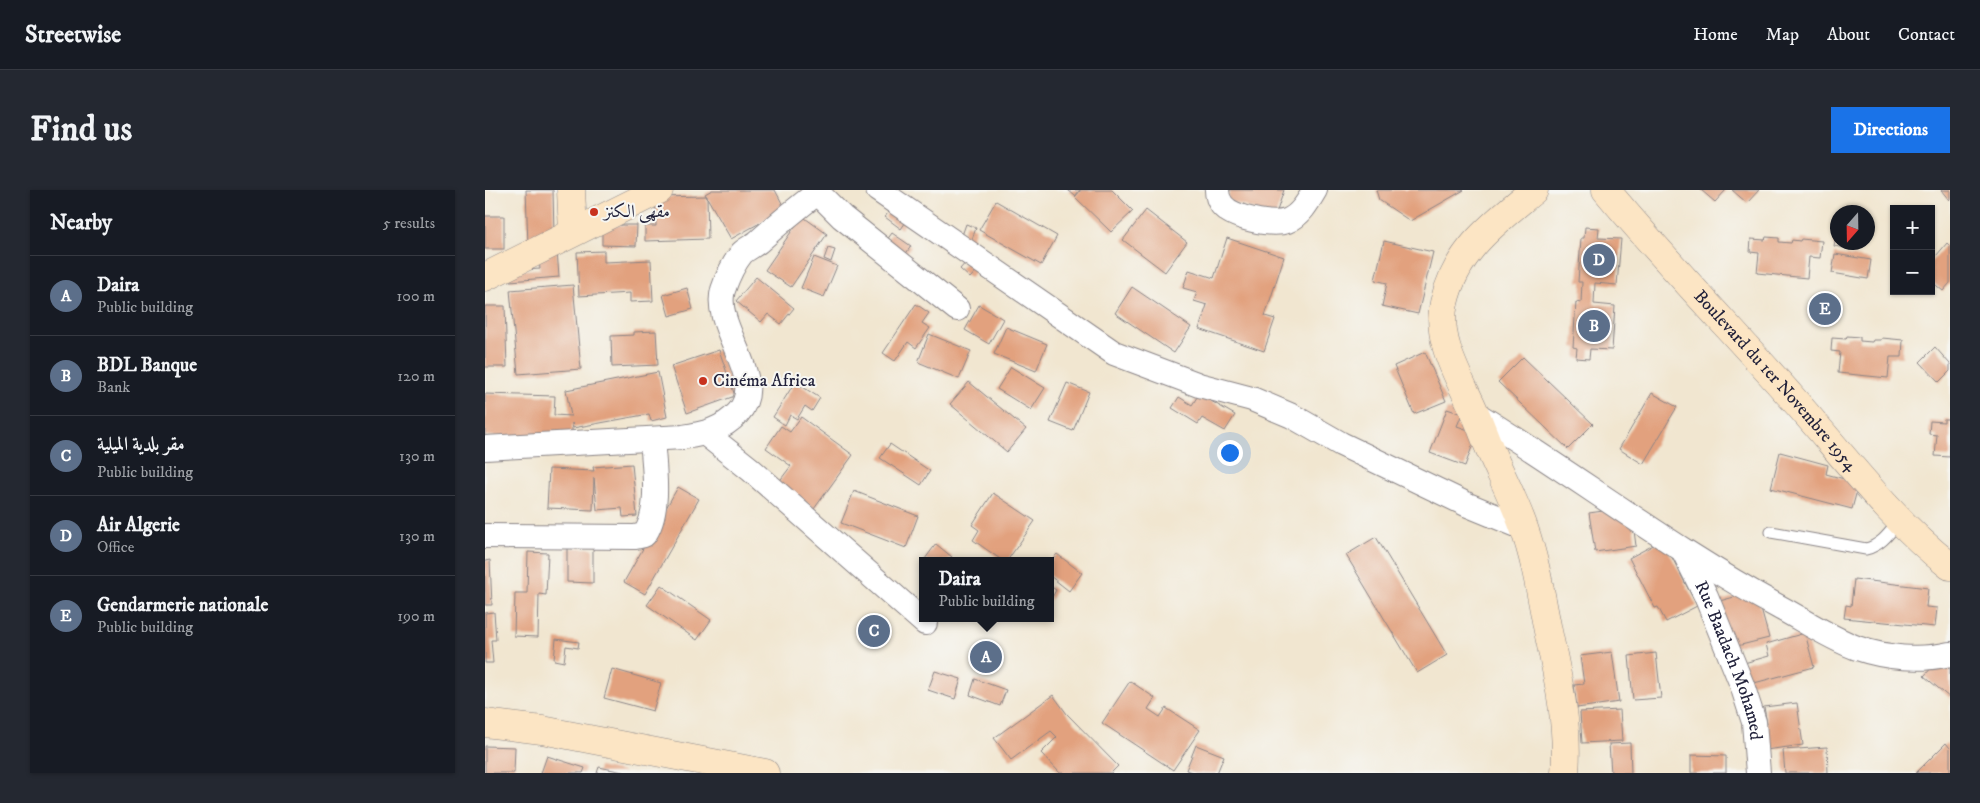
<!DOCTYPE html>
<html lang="en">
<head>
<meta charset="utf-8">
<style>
	body { margin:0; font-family:"IM FELL DW Pica",Amiri,serif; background:#242831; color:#f1f3f6 }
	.controls { position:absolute; right:15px; top:15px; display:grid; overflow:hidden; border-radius:0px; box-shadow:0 1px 4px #0004 }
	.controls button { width:45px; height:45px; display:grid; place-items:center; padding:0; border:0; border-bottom:1px solid #363941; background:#171b24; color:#f1f3f6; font:25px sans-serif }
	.compass { position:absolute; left:1345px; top:15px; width:45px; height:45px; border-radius:50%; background:#171b24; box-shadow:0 1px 4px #0004; rotate:200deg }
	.you { position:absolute; left:744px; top:262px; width:18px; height:18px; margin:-12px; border:4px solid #fff; border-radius:50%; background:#1a73e8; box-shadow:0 0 0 8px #1a73e833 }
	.badge { display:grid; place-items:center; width:32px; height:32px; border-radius:50%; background:#1a73e8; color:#fff; font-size:16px; font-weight:700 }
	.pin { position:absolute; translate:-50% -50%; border:2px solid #fff; box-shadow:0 1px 5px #0006 }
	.popup { position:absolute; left:434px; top:367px; width:135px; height:65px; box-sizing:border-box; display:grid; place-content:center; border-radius:0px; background:#171b24; filter:drop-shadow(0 1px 4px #0005); font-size:16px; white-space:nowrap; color:#9ea1a6 }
	.popup b { font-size:19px; color:#f1f3f6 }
	.popup::after { content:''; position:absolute; left:50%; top:100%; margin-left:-10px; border:10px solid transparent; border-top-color:#171b24 }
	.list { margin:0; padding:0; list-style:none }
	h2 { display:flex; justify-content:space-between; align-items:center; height:65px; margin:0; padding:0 20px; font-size:21px }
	h2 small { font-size:16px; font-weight:400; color:#9ea1a6 }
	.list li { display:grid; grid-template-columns:32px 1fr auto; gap:15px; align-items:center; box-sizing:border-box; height:80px; padding:0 20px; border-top:1px solid #363941 }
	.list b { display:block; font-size:19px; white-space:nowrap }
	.list p { margin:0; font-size:16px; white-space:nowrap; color:#9ea1a6 }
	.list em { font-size:16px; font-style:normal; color:#9ea1a6 }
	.map { position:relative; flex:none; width:1465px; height:583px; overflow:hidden; border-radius:0px }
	header { display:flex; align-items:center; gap:30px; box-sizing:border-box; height:70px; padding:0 25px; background:#171b24; border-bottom:1px solid #363941 }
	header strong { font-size:24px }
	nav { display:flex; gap:28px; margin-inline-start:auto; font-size:18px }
	.intro { display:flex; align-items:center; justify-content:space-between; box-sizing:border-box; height:120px; padding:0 30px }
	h1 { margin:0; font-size:35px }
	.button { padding:12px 22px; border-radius:0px; background:#1a73e8; color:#fff; font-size:18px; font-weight:700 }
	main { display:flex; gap:30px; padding:0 30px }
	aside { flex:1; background:#171b24; border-radius:0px; box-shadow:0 1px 4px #0004 }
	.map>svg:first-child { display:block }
</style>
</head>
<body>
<header>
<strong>Streetwise</strong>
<nav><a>Home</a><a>Map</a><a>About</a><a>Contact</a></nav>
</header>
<div class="intro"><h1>Find us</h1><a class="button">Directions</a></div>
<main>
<aside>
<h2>Nearby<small>5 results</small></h2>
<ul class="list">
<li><span class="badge" style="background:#5c6f8a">A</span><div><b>Daira</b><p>Public building</p></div><em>100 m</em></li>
<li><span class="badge" style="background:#5c6f8a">B</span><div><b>BDL Banque</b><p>Bank</p></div><em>120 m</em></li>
<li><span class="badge" style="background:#5c6f8a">C</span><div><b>مقر بلدية الميلية</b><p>Public building</p></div><em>130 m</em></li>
<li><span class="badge" style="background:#5c6f8a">D</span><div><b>Air Algerie</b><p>Office</p></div><em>130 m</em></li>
<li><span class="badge" style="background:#5c6f8a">E</span><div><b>Gendarmerie nationale</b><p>Public building</p></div><em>190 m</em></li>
</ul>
</aside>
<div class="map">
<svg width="1465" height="583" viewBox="0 0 1465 583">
	<rect width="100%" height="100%" fill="#f6f6f2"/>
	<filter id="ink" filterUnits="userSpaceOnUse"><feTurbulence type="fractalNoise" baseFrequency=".02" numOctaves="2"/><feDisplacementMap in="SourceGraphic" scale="10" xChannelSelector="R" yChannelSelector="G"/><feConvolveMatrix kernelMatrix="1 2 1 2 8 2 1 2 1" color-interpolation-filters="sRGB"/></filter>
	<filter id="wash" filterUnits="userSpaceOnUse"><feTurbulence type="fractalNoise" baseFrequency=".0096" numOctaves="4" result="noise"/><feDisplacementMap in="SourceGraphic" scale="20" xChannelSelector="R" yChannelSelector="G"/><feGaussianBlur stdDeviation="1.12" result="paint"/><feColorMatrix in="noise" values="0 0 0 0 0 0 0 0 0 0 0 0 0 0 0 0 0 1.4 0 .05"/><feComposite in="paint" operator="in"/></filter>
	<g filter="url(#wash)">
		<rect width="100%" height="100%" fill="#f1e6d0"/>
		<g id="blocks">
			<g fill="#e2a17e">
				<polygon points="41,0 68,0 69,45 43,56"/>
				<polygon points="227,0 290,0 300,19 246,49 220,4"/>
				<polygon points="583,0 595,0 590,6"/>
				<polygon points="596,0 627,0 648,21 626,42 590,7"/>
				<polygon points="745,0 799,0 790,27 742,10"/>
				<polygon points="891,0 979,0 925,31 894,10"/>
				<polygon points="1216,0 1241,0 1230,12"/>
				<polygon points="1247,0 1274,0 1262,13"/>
				<polygon points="1456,0 1465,0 1465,9 1464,10"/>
				<polygon points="222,6 223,49 160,51 160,36 171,36 170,7"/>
				<polygon points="511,11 572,46 556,75 494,40"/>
				<polygon points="409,14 425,26 416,39 400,27"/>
				<polygon points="661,20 702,52 680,82 638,50"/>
				<rect x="0" y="26" width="19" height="33"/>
				<polygon points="317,26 342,44 306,97 280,80"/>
				<polygon points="481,34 491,38 485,55 475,51"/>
				<polygon points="117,35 152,35 151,56 117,55"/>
				<polygon points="1100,37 1114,38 1113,48 1136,49 1132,95 1110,93 1109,114 1130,116 1127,160 1105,159 1104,169 1091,168 1092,158 1088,157 1091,112 1096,113 1097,92 1093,92 1096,48 1099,48"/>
				<polygon points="1352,41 1352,52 1362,52 1361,58 1349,56"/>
				<polygon points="407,43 426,56 416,71 396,58"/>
				<polygon points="1281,47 1294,48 1294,52 1306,53 1307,50 1315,51 1316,49 1337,51 1335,68 1324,67 1322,88 1272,83 1274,63 1265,62 1266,49 1280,50"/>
				<polygon points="742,48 799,67 780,126 790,129 779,161 714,139 722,115 709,111 712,102 698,98 704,80 729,88"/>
				<polygon points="899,51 948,62 933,124 897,116 902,93 890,90"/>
				<polygon points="1462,53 1465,56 1465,93 1458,101 1446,91 1446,72"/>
				<polygon points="343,58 350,60 346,72 339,69"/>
				<polygon points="72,60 74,87 25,91 24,81 55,79 53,62"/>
				<polygon points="119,61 119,72 166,70 168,111 145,112 145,103 94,106 92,62"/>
				<polygon points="1350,64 1386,70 1383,89 1347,83"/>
				<polygon points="329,67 352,76 339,107 316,98"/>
				<polygon points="482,71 492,80 485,88 475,79"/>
				<polygon points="271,87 309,118 296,134 283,124 276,132 251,111"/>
				<polygon points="88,95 96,179 33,184 25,100"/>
				<polygon points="647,97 706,137 689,163 630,123"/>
				<polygon points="202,98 208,119 184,126 178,105"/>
				<polygon points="431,114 444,123 437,133 445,138 431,158 423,152 410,171 398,163"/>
				<polygon points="494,115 518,129 504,154 480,140"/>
				<polygon points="0,116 20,116 22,177 0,177"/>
				<polygon points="521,137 562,154 551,181 509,164"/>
				<polygon points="171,141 173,175 127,177 126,146 149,145 149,142"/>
				<polygon points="444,144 486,161 474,189 433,172"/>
				<polygon points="1362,146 1375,147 1375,151 1387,152 1388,150 1396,150 1397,148 1418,150 1417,167 1405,167 1403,188 1353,183 1355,162 1346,161 1347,148 1361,149"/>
				<polygon points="1450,157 1465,174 1465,181 1454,192 1435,172"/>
				<polygon points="234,160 250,206 202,223 186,176"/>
				<polygon points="940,162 961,211 929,224 909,176"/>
				<polygon points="1038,167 1108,234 1083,259 1013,192"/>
				<polygon points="526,177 560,198 546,220 512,199"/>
				<polygon points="173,182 182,227 166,231 164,224 88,238 87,233 87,244 72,249 0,246 0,204 70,206 69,225 86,226 81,200"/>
				<polygon points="310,192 335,208 327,221 320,216 312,229 305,225 300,235 288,227"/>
				<polygon points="484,192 541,239 522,262 465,214"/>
				<polygon points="582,193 604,202 588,241 565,232"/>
				<polygon points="1167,203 1192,217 1158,274 1134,259"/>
				<polygon points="714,204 750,225 740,241 717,228 713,234 687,218 694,207 707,215"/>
				<polygon points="962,219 977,224 972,236 992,243 980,276 945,263"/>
				<polygon points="316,227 368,265 329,319 293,293 306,276 281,258 296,236 305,242"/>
				<polygon points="1459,229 1465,229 1465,267 1450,266 1452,245 1444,244 1445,231 1459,232"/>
				<polygon points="405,254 445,281 436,295 395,268"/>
				<polygon points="1295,262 1343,275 1341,284 1374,293 1367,319 1286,298"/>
				<polygon points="147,274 152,326 138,327 137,318 112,320 109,288 108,320 62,318 64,279 109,281 108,277"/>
				<polygon points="193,297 214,309 160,404 139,392"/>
				<polygon points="369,301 433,326 421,358 356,333"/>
				<polygon points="508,303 550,331 522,371 518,371 488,350 494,340 487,335"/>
				<polygon points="1146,317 1151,356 1110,362 1104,323"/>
				<polygon points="891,347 962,465 932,483 861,365"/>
				<polygon points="1178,350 1212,416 1181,432 1173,417 1170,418 1144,368"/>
				<polygon points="451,354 467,367 463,371 443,371 440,369"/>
				<polygon points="82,358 108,358 108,393 82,392"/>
				<polygon points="43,362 63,363 61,405 54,404 53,447 29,446 30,403 42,403"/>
				<polygon points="572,364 597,383 584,401 565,386 565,372"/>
				<polygon points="5,370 7,415 0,415 0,371"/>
				<polygon points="1369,389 1443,398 1441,417 1452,418 1450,437 1359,428 1361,415 1366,416"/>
				<polygon points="176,395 226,430 212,450 162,415"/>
				<polygon points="565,396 571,400 565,411"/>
				<polygon points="1271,401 1284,448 1244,458 1231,412"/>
				<polygon points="9,422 11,450 6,450 8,473 0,473 0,423"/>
				<polygon points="1320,443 1329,477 1258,496 1252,475 1284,466 1281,454"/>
				<polygon points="71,449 94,452 93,458 81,456 79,472 69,470"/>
				<polygon points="1127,462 1134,512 1092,518 1089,495 1099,494 1095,466"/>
				<polygon points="1171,463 1176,508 1148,510 1144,466"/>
				<polygon points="1454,470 1465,479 1465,508 1439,486"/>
				<polygon points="127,479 176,493 168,521 119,508"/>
				<polygon points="450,481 476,489 470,509 443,500"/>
				<polygon points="490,489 521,500 515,516 485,505"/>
				<polygon points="645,491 670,508 663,519 675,527 681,518 715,540 688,580 617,533"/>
				<polygon points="568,505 582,524 633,576 626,583 575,583 556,563 572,547 566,541 526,570 509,548"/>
				<polygon points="1312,513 1318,555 1273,561 1269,536 1282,534 1279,517"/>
				<polygon points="1135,520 1137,551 1097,553 1095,522"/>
				<polygon points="1145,553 1146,583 1126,583 1124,554"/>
				<polygon points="1461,553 1465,558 1465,583 1431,583"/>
				<polygon points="711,555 739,566 732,583 709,583 701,580"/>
				<polygon points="0,556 30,557 29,583 0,583"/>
				<polygon points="1342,557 1343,583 1300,583 1298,560"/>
				<polygon points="1206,565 1241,566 1241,583 1206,583"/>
				<polygon points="62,566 100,578 98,583 56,583"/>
				<polygon points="114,577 138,582 138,583 112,583"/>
			</g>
		</g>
	</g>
	<g filter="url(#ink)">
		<use href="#blocks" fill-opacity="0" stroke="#8a8486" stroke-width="1"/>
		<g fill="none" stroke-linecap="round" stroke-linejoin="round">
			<defs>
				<path id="lane" d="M 1286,342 L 1381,359 C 1397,355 1405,342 1415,330"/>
				<g id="street">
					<polyline points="330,0 357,27 472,119"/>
					<polyline points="393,0 629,163 714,195 767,209 807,226 856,254 983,315 1039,338"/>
					<path d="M 732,0 C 732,5 734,11 737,15 C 747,28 786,36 802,31 C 815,26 823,12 830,0"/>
					<path d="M 991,224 C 1093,287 1189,360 1294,417 C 1320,431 1345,448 1372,458 C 1401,468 1435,471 1465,464"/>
					<polyline points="221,244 265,279 440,433"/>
					<path d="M 0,258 L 198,247 C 219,244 237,240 253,223 C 284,189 227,138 238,100 C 242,88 249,73 257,63 C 261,59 268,56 273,52 C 292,35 311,19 332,3"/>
					<path d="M 0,346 L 150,347 L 159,345 C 176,323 169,276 167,249"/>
					<path id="s1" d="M 1199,362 L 1221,406 L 1257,495 L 1269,532 L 1273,583"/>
				</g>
				<g id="secondary">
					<polyline points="86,0 88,42"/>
					<path d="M 1049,0 C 1011,32 971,60 959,113 C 950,151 976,190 990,223 C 996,236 1000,249 1006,262 C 1017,287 1030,312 1039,338 C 1051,372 1056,406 1063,441 C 1073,488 1084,535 1080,583"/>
					<path id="s2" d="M 1121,0 C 1181,72 1247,140 1309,210 C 1359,266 1405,329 1465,376"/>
					<polyline points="0,87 174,0"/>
					<polyline points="0,533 57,540 280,583"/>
				</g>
			</defs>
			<use href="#lane" stroke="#8a8486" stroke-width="13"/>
			<use href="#street" stroke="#8a8486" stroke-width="26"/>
			<use href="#secondary" stroke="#8a8486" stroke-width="29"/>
			<use href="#lane" stroke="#fff" stroke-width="11"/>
			<use href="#street" stroke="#fff" stroke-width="24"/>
			<use href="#secondary" stroke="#fce5c4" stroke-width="28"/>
		</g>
	</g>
	<g fill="#c8321e" stroke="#f6f6f2" stroke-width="2">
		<circle cx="109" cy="22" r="5"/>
		<circle cx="218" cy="191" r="5"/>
	</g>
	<g text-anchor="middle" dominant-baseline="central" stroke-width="4" stroke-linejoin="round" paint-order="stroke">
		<g font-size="18" fill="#22223b" stroke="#f6f6f2" text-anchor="start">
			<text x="119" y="22">مقهى الكنز</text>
			<text x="228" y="191">Cinéma Africa</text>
		</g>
		<g font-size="18" fill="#22223b" stroke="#f6f6f2">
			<text stroke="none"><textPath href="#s2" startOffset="255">Boulevard du 1er Novembre 1954</textPath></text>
			<text stroke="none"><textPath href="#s1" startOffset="118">Rue Baadach Mohamed</textPath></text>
		</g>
	</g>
</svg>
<div class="controls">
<button>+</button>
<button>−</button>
</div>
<svg class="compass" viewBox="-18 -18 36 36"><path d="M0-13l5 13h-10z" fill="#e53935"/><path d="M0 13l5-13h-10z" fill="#9ea1a6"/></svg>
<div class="you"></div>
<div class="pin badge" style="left:501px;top:467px;background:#5c6f8a">A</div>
<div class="popup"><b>Daira</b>Public building</div>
<div class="pin badge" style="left:1109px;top:136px;background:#5c6f8a">B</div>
<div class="pin badge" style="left:389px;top:441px;background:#5c6f8a">C</div>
<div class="pin badge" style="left:1114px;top:70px;background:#5c6f8a">D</div>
<div class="pin badge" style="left:1340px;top:119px;background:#5c6f8a">E</div>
</div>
</main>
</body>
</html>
